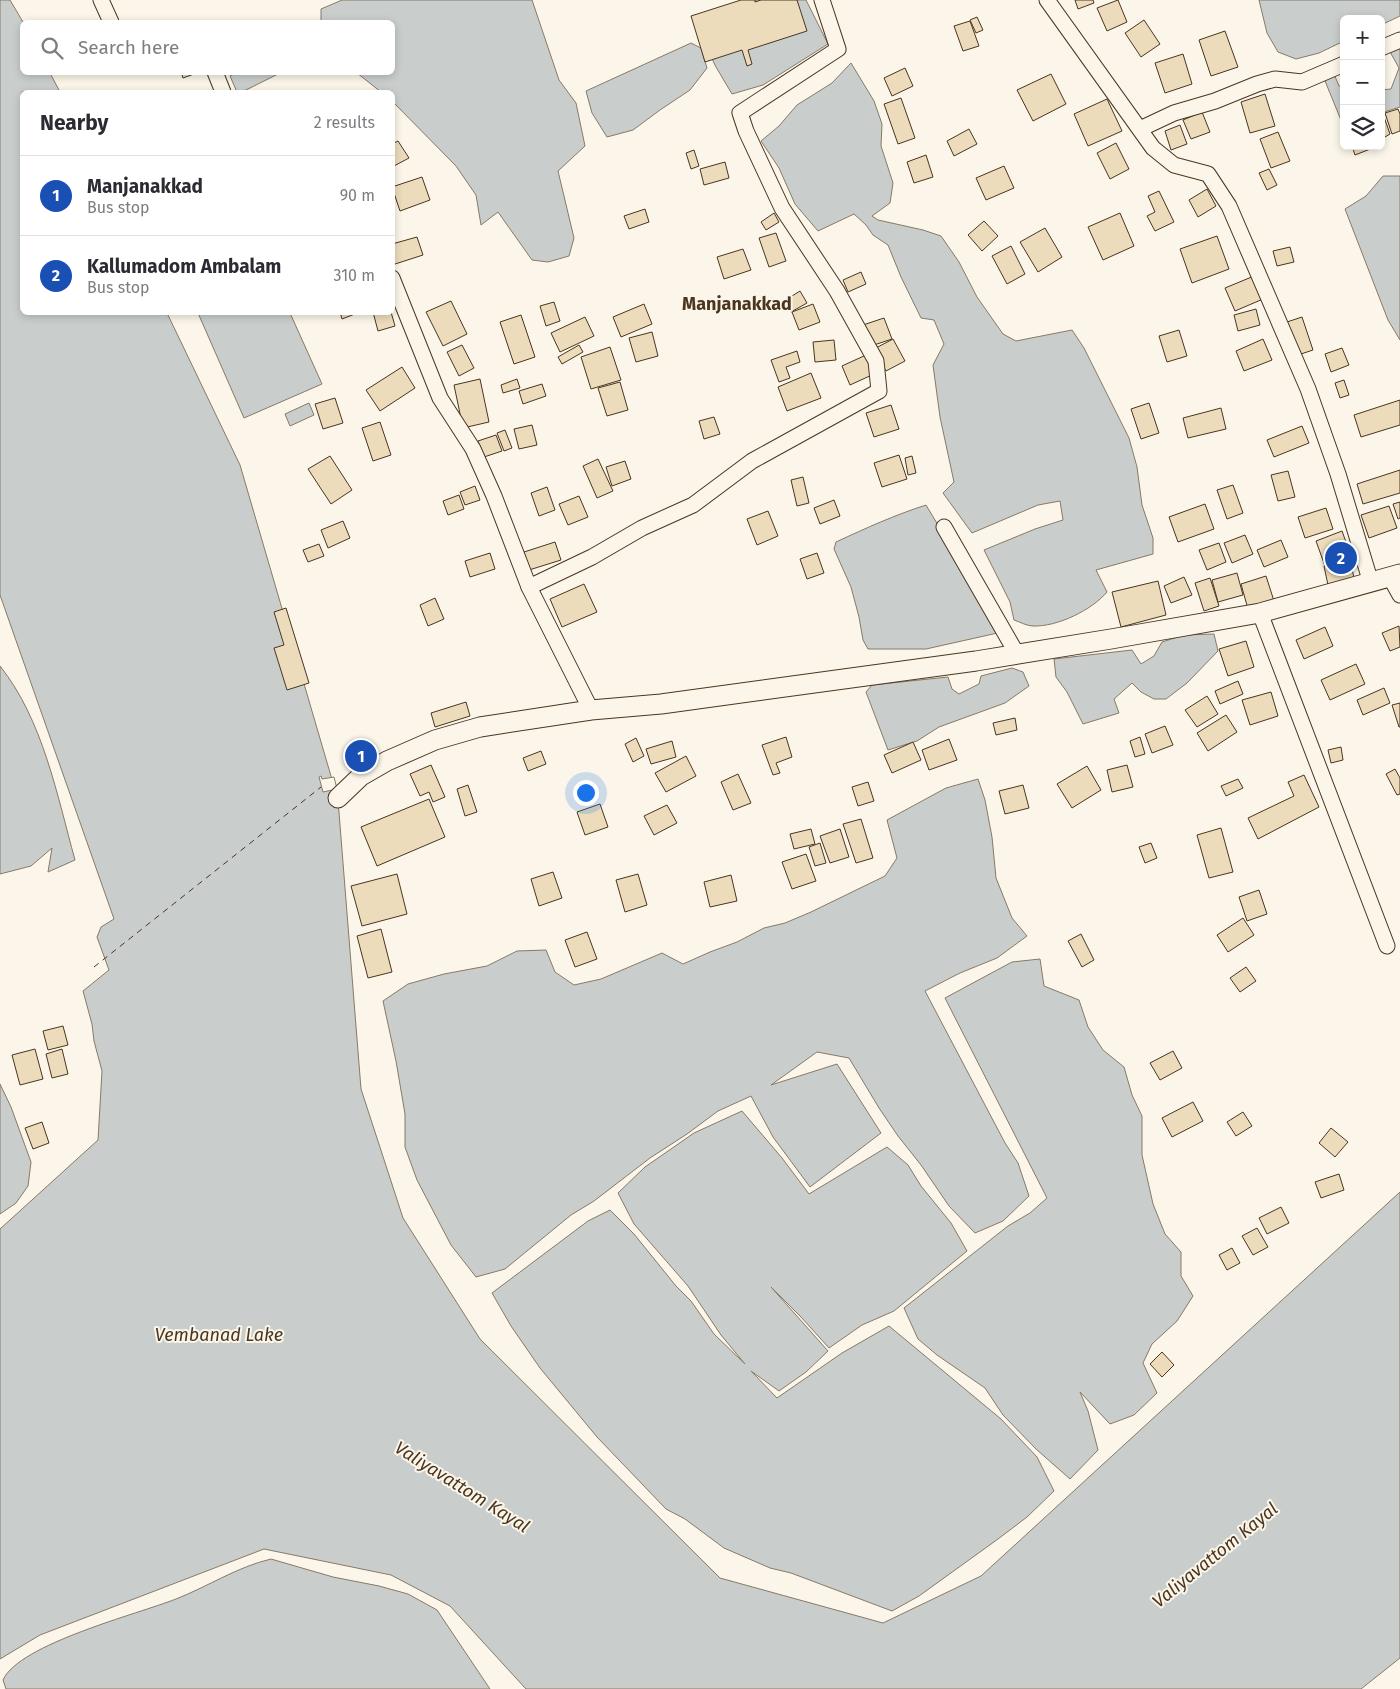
<!DOCTYPE html>
<html lang="en">
<head>
<meta charset="utf-8">
<style>
	body { margin:0; font-family:"Fira Sans",sans-serif; background:#f2f2f3; color:#2b2b33 }
	.controls { position:absolute; right:15px; top:15px; display:grid; overflow:hidden; border-radius:8px; box-shadow:0 2px 8px #0003 }
	.controls button { width:45px; height:45px; display:grid; place-items:center; padding:0; border:0; border-bottom:1px solid #e1e1e2; background:#fff; color:#2b2b33; font:25px sans-serif }
	.you { position:absolute; left:585px; top:792px; width:18px; height:18px; margin:-12px; border:4px solid #fff; border-radius:50%; background:#1a73e8; box-shadow:0 0 0 8px #1a73e833 }
	.badge { display:grid; place-items:center; width:32px; height:32px; border-radius:50%; background:#1a73e8; color:#fff; font-size:16px; font-weight:700 }
	.pin { position:absolute; translate:-50% -50%; border:2px solid #fff; box-shadow:0 1px 5px #0006 }
	.list { margin:0; padding:0; list-style:none }
	h2 { display:flex; justify-content:space-between; align-items:center; height:65px; margin:0; padding:0 20px; font-size:21px }
	h2 small { font-size:16px; font-weight:400; color:#7c7c81 }
	.list li { display:grid; grid-template-columns:32px 1fr auto; gap:15px; align-items:center; box-sizing:border-box; height:80px; padding:0 20px; border-top:1px solid #e1e1e2 }
	.list b { display:block; font-size:19px; white-space:nowrap }
	.list p { margin:0; font-size:16px; white-space:nowrap; color:#7c7c81 }
	.list em { font-size:16px; font-style:normal; color:#7c7c81 }
	.icon { flex:none; width:28px; height:28px; fill:none; stroke:currentColor; stroke-width:2; stroke-linecap:round; stroke-linejoin:round }
	.map { position:relative; flex:none; width:1400px; height:1689px; overflow:hidden }
	.search { position:absolute; background:#fff; box-shadow:0 2px 8px #0003; left:20px; top:20px; width:375px; height:55px; display:flex; align-items:center; gap:12px; box-sizing:border-box; padding:0 18px; border-radius:8px; color:#7c7c81; font-size:19px }
	.panel { position:absolute; background:#fff; box-shadow:0 2px 8px #0003; left:20px; top:90px; width:375px; height:225px; border-radius:8px }
	.map>svg:first-child { display:block }
</style>
</head>
<body>
<div class="map">
<svg width="1400" height="1689" viewBox="0 0 1400 1689">
	<rect width="100%" height="100%" fill="#fbf6e9"/>
	<g fill="#c9cecd" stroke="#887966">
		<polygon points="0,0 10,0 23,22 22,72 50,73 60,92 22,92 22,312 167,313 240,465 338,800 361,1089 403,1218 480,1339 720,1578 883,1623 981,1576 1400,1192 1400,1658 1361,1689 526,1689 450,1606 391,1575 264,1549 40,1635 0,1659 0,1229 98,1140 102,1071 94,1041 92,1024 83,991 109,970 97,937 101,927 114,919 0,595"/>
		<polygon points="342,0 532,0 559,80 576,103 585,146 558,171 574,238 569,256 548,262 532,260 498,212 481,225 476,195 456,166 393,102 392,92 381,92 357,73 392,72 392,22 321,22 321,9"/>
		<polygon points="743,0 806,0 828,44 763,85 732,94 716,67 696,26"/>
		<polygon points="1259,0 1400,0 1400,16 1381,25 1381,19 1344,19 1344,41 1319,53 1296,59 1278,52 1267,33"/>
		<polygon points="1400,34 1400,107 1381,113 1381,90 1391,89 1399,68 1384,41"/>
		<polygon points="691,43 701,48 707,68 690,90 660,110 633,130 607,137 592,113 586,91"/>
		<path d="M 851,63 L 874,101 L 882,124 L 881,146 L 893,183 L 890,203 L 872,216 L 878,220 L 923,230 L 941,236 L 959,262 L 977,297 L 1003,334 L 1016,341 L 1072,330 L 1084,348 L 1129,438 L 1137,467 L 1142,505 L 1153,538 L 1153,554 L 1096,570 L 1107,592 C 1092,610 1057,627 1033,626 C 1027,626 1020,622 1014,620 L 1010,602 L 984,550 L 1035,529 L 1063,520 L 1060,501 L 1038,505 L 972,533 L 943,493 L 954,482 L 940,417 L 933,365 L 944,344 L 934,320 L 921,318 L 901,277 L 888,245 L 873,235 L 866,225 L 854,214 L 818,231 L 795,204 L 779,168 L 761,141 L 779,126 L 797,105 L 832,83 Z"/>
		<polygon points="1332,69 1339,86 1344,88 1343,125 1323,76"/>
		<polygon points="238,72 280,72 280,73 242,92 237,92 230,76"/>
		<polygon points="1383,176 1400,176 1400,340 1388,320 1345,209 1366,196"/>
		<polygon points="198,313 290,313 322,384 244,418"/>
		<polygon points="309,403 314,415 290,426 285,414"/>
		<path d="M 926,505 L 1002,632 L 926,649 L 868,649 L 863,640 L 859,617 L 851,587 L 834,549 L 836,542 C 866,528 895,515 926,505 Z"/>
		<polygon points="1214,634 1218,651 1187,683 1166,699 1154,699 1141,692 1132,683 1114,699 1119,713 1083,724 1067,692 1056,677 1054,659 1132,650 1141,664 1154,656 1162,642 1184,635"/>
		<path d="M 0,666 C 43,720 57,795 75,860 L 48,872 L 52,848 L 31,866 L 0,874 Z"/>
		<polygon points="1012,668 1023,672 1029,686 1005,703 939,727 917,741 888,750 866,692 872,685 948,677 952,689 959,694 979,684 981,676"/>
		<polygon points="978,779 985,800 992,837 996,878 1012,918 1027,936 997,958 960,973 925,991 1005,1143 1018,1163 1029,1196 1003,1221 975,1233 949,1206 921,1165 898,1136 879,1108 849,1058 817,1052 771,1085 837,1064 881,1133 810,1187 773,1137 751,1096 718,1111 687,1134 650,1158 594,1201 571,1215 505,1269 476,1277 451,1245 417,1180 405,1147 405,1114 396,1061 383,1001 408,984 444,974 487,966 517,951 546,950 555,972 574,985 601,979 662,953 683,964 710,952 737,942 764,928 785,923 811,912 885,876 897,858 887,820 946,788"/>
		<polygon points="1040,959 1044,986 1079,1000 1088,1027 1103,1050 1124,1067 1132,1095 1142,1116 1142,1155 1153,1204 1165,1234 1181,1252 1181,1276 1193,1296 1177,1321 1152,1344 1143,1363 1157,1393 1134,1415 1110,1424 1080,1392 1088,1411 1098,1450 1070,1479 1036,1449 1003,1415 985,1388 937,1355 918,1339 904,1308 1008,1226 1030,1213 1047,1198 945,998 1012,962"/>
		<polygon points="0,1084 11,1107 31,1162 28,1186 16,1203 0,1214"/>
		<polygon points="742,1111 782,1158 809,1194 887,1147 908,1165 921,1186 951,1223 967,1251 894,1311 862,1325 829,1348 801,1317 771,1287 828,1351 806,1372 779,1391 751,1371 777,1398 842,1353 889,1326 1001,1419 1037,1457 1054,1491 1027,1517 998,1539 919,1596 892,1611 791,1573 770,1568 724,1548 685,1519 666,1509 597,1437 540,1368 511,1326 492,1293 588,1221 610,1210 634,1234 676,1286 691,1301 714,1334 745,1364 721,1335 688,1286 634,1224 618,1193 645,1167 694,1133"/>
		<path d="M 271,1559 L 333,1577 L 379,1586 L 408,1594 L 437,1610 L 490,1689 L 6,1689 L 3,1680 C 19,1644 138,1614 176,1599 C 209,1586 237,1567 271,1559 Z"/>
	</g>
	<polygon fill="#fbf6e9" stroke="#887966" points="321,776 322,779 334,777 337,789 323,792 319,777"/>
	<g fill="none" stroke-linecap="round" stroke-linejoin="round">
		<polyline stroke="#4a3520" stroke-width="1" stroke-dasharray="6 5" stroke-linecap="butt" points="94,967 321,787"/>
	</g>
	<g fill="#ecdcbc" stroke="#4a3520">
		<polygon points="741,0 755,0 755,2 761,0 797,0 807,31 748,50 752,64 747,66 742,50 705,62 691,16"/>
		<polygon points="1075,0 1093,0 1094,3 1078,9"/>
		<polygon points="1118,0 1127,22 1107,31 1097,8"/>
		<polygon points="977,17 983,30 976,33 970,20"/>
		<polygon points="1144,20 1160,44 1141,57 1125,33"/>
		<polygon points="970,21 979,46 963,51 954,26"/>
		<polygon points="1225,31 1238,67 1211,76 1199,40"/>
		<polygon points="1183,54 1192,84 1165,93 1155,63"/>
		<polygon points="905,68 913,86 892,96 884,78"/>
		<polygon points="181,72 194,72 194,74 183,78"/>
		<polygon points="1051,74 1066,104 1033,121 1017,90"/>
		<polygon points="1265,94 1275,126 1250,133 1241,102"/>
		<polygon points="901,98 915,138 898,144 884,104"/>
		<polygon points="1107,99 1122,131 1088,146 1074,114"/>
		<polygon points="1398,109 1400,114 1400,131 1392,134 1385,113"/>
		<polygon points="1202,112 1210,132 1191,139 1183,120"/>
		<polygon points="1384,117 1390,134 1385,137 1381,127 1381,118"/>
		<polygon points="1180,125 1187,144 1171,150 1165,131"/>
		<polygon points="969,129 977,144 954,156 947,141"/>
		<polygon points="1278,132 1290,161 1271,168 1260,139"/>
		<polygon points="398,141 409,158 392,167 392,144"/>
		<polygon points="1116,143 1129,169 1110,179 1097,153"/>
		<polygon points="1352,146 1378,146 1355,155"/>
		<polygon points="694,150 699,166 691,169 686,153"/>
		<polygon points="926,155 933,177 914,183 907,162"/>
		<polygon points="725,162 729,178 704,185 700,169"/>
		<polygon points="1004,166 1014,188 986,200 976,178"/>
		<polygon points="1269,169 1277,185 1267,190 1259,173"/>
		<polygon points="422,177 430,200 400,211 392,187"/>
		<polygon points="1207,189 1216,206 1198,217 1189,200"/>
		<polygon points="1159,191 1174,222 1155,231 1147,216 1155,212 1148,196"/>
		<polygon points="645,209 649,222 629,229 624,216"/>
		<polygon points="774,213 779,222 766,230 761,222"/>
		<polygon points="1120,213 1134,246 1103,260 1088,227"/>
		<polygon points="984,221 998,236 982,251 968,235"/>
		<polygon points="1045,228 1062,257 1038,272 1020,242"/>
		<polygon points="776,233 786,261 769,267 759,238"/>
		<polygon points="1217,236 1229,269 1192,283 1180,249"/>
		<polygon points="417,237 423,255 392,265 392,244"/>
		<polygon points="1011,246 1025,274 1007,284 992,256"/>
		<polygon points="1290,247 1294,262 1277,266 1273,251"/>
		<polygon points="743,249 751,270 724,279 717,257"/>
		<polygon points="861,272 866,284 848,292 843,280"/>
		<polygon points="1254,276 1263,299 1235,311 1225,288"/>
		<polygon points="800,291 807,303 791,312 784,301"/>
		<polygon points="451,301 467,334 443,346 426,312"/>
		<polygon points="554,302 560,321 546,326 540,306"/>
		<polygon points="644,304 652,324 621,337 613,317"/>
		<polygon points="813,304 820,322 799,330 792,312"/>
		<polygon points="1256,309 1260,325 1238,331 1234,315"/>
		<polygon points="340,312 360,312 342,319"/>
		<polygon points="373,312 391,312 395,326 378,331"/>
		<polygon points="521,315 535,357 514,364 500,322"/>
		<polygon points="585,317 594,336 560,352 551,333"/>
		<polygon points="1302,317 1313,350 1298,355 1287,322"/>
		<polygon points="884,318 892,339 871,346 863,325"/>
		<polygon points="1179,330 1187,356 1167,362 1159,336"/>
		<polygon points="652,332 658,356 636,362 629,338"/>
		<polygon points="893,339 905,361 886,371 874,349"/>
		<polygon points="1263,339 1272,360 1244,371 1236,351"/>
		<polygon points="834,340 836,360 815,362 813,342"/>
		<polygon points="462,345 474,368 459,376 447,352"/>
		<polygon points="579,345 583,352 562,364 558,357"/>
		<polygon points="610,347 621,380 591,389 581,357"/>
		<polygon points="1342,348 1349,365 1331,372 1325,354"/>
		<polygon points="797,351 800,362 786,367 790,378 779,382 771,360"/>
		<polygon points="866,355 874,374 850,385 842,366"/>
		<polygon points="402,367 415,388 380,411 366,390"/>
		<polygon points="811,373 821,398 787,411 778,387"/>
		<polygon points="480,379 489,422 463,428 454,385"/>
		<polygon points="517,379 520,388 503,393 501,385"/>
		<polygon points="1344,380 1349,395 1340,398 1335,383"/>
		<polygon points="620,382 628,410 607,416 598,388"/>
		<polygon points="542,384 546,396 523,404 519,391"/>
		<polygon points="335,398 343,423 323,429 315,404"/>
		<polygon points="1400,400 1400,425 1361,437 1354,415"/>
		<polygon points="1149,403 1159,433 1141,439 1131,409"/>
		<polygon points="891,405 899,429 874,437 866,413"/>
		<polygon points="1221,408 1226,429 1188,438 1183,418"/>
		<polygon points="714,417 720,434 704,439 699,421"/>
		<polygon points="380,422 391,455 373,461 362,428"/>
		<polygon points="532,425 537,445 519,449 514,429"/>
		<polygon points="1302,426 1309,443 1274,457 1267,440"/>
		<polygon points="505,430 512,448 504,451 497,433"/>
		<polygon points="496,435 502,451 484,457 478,441"/>
		<polygon points="899,455 907,479 882,487 874,463"/>
		<polygon points="330,456 352,490 331,504 308,469"/>
		<polygon points="912,456 916,473 908,475 905,458"/>
		<polygon points="598,459 613,491 597,498 583,466"/>
		<polygon points="625,461 631,479 612,486 606,467"/>
		<polygon points="1400,470 1400,493 1363,504 1357,484"/>
		<polygon points="1288,471 1295,497 1278,501 1271,475"/>
		<polygon points="803,477 809,503 797,506 791,480"/>
		<polygon points="1233,485 1243,513 1227,519 1217,490"/>
		<polygon points="475,486 480,500 465,505 460,492"/>
		<polygon points="547,487 555,510 539,516 531,493"/>
		<polygon points="459,495 464,509 448,515 443,501"/>
		<polygon points="579,496 588,517 568,525 559,504"/>
		<polygon points="834,500 840,516 820,524 814,508"/>
		<polygon points="1400,502 1400,518 1398,519 1393,504"/>
		<polygon points="1205,504 1214,529 1178,542 1169,517"/>
		<polygon points="1389,506 1397,528 1369,538 1361,515"/>
		<polygon points="1326,508 1333,529 1305,538 1298,517"/>
		<polygon points="768,511 778,536 757,545 747,519"/>
		<polygon points="343,521 350,538 328,548 321,530"/>
		<polygon points="1342,531 1351,556 1325,566 1316,541"/>
		<polygon points="1245,535 1253,554 1232,563 1224,543"/>
		<polygon points="1281,540 1288,557 1264,567 1257,550"/>
		<polygon points="555,542 561,560 529,570 524,552"/>
		<polygon points="1219,543 1226,562 1207,570 1199,550"/>
		<polygon points="319,544 324,556 308,562 303,550"/>
		<polygon points="490,553 495,569 470,577 465,561"/>
		<polygon points="817,553 824,573 807,579 800,559"/>
		<polygon points="1350,560 1354,578 1328,585 1324,566"/>
		<polygon points="1237,573 1243,595 1218,602 1212,580"/>
		<polygon points="1266,576 1274,601 1248,609 1241,584"/>
		<polygon points="1184,577 1192,595 1171,603 1164,586"/>
		<polygon points="1210,578 1219,606 1204,611 1195,583"/>
		<polygon points="1158,581 1166,615 1121,627 1112,592"/>
		<polygon points="584,584 597,612 562,627 550,599"/>
		<polygon points="435,598 444,619 428,626 420,605"/>
		<polygon points="286,608 309,683 287,690 274,648 284,645 274,612"/>
		<polygon points="1399,626 1400,647 1390,651 1382,633"/>
		<polygon points="1325,627 1333,646 1304,659 1296,640"/>
		<polygon points="1246,641 1254,667 1228,676 1219,649"/>
		<polygon points="1356,664 1365,684 1330,700 1321,680"/>
		<polygon points="1238,681 1243,694 1220,704 1215,691"/>
		<polygon points="1384,688 1390,703 1363,715 1357,700"/>
		<polygon points="1271,692 1278,716 1250,725 1242,700"/>
		<polygon points="1207,696 1218,714 1197,727 1185,710"/>
		<polygon points="466,702 470,716 435,727 431,713"/>
		<polygon points="1400,703 1400,727 1399,727 1392,705"/>
		<polygon points="1226,715 1237,732 1208,751 1197,733"/>
		<polygon points="1015,718 1017,730 996,735 993,723"/>
		<polygon points="1165,726 1173,745 1152,753 1145,734"/>
		<polygon points="786,737 792,757 776,763 780,773 773,775 762,745"/>
		<polygon points="1140,737 1145,754 1135,757 1130,741"/>
		<polygon points="636,738 644,756 633,762 625,744"/>
		<polygon points="949,739 957,760 929,770 922,750"/>
		<polygon points="672,741 676,757 651,764 646,749"/>
		<polygon points="913,742 921,760 892,773 884,755"/>
		<polygon points="1341,747 1343,760 1331,763 1328,750"/>
		<polygon points="541,751 546,764 528,771 523,758"/>
		<polygon points="686,756 696,776 666,792 655,773"/>
		<polygon points="431,765 445,797 433,802 429,792 420,796 410,774"/>
		<polygon points="1127,765 1133,787 1112,792 1107,770"/>
		<polygon points="1087,766 1101,790 1072,808 1057,784"/>
		<polygon points="1395,769 1400,778 1400,794 1397,795 1386,774"/>
		<polygon points="738,774 751,803 733,810 721,782"/>
		<polygon points="1304,775 1319,807 1258,839 1248,818 1294,796 1288,782"/>
		<polygon points="1238,779 1243,788 1226,796 1221,786"/>
		<polygon points="868,782 874,801 858,806 852,787"/>
		<polygon points="468,785 477,812 465,816 457,789"/>
		<polygon points="1023,785 1029,808 1005,814 999,791"/>
		<polygon points="429,799 445,837 377,866 361,827"/>
		<polygon points="600,804 608,827 585,835 577,812"/>
		<polygon points="667,805 677,823 654,835 644,816"/>
		<polygon points="861,819 873,858 856,863 843,824"/>
		<polygon points="1221,828 1233,872 1209,878 1197,835"/>
		<polygon points="811,829 815,844 794,849 790,834"/>
		<polygon points="840,829 849,857 830,863 820,836"/>
		<polygon points="820,843 826,863 815,866 809,847"/>
		<polygon points="1151,843 1157,858 1145,863 1139,847"/>
		<polygon points="806,854 816,881 792,889 782,862"/>
		<polygon points="553,872 562,898 539,906 531,879"/>
		<polygon points="397,874 407,914 362,926 351,886"/>
		<polygon points="638,874 647,905 625,912 616,880"/>
		<polygon points="731,875 737,901 710,907 704,882"/>
		<polygon points="1259,890 1267,914 1247,921 1239,897"/>
		<polygon points="1243,918 1254,935 1228,952 1217,935"/>
		<polygon points="381,929 392,972 368,978 357,936"/>
		<polygon points="587,932 597,959 575,967 565,940"/>
		<polygon points="1081,934 1094,960 1082,967 1068,941"/>
		<polygon points="1246,967 1256,981 1240,992 1230,978"/>
		<polygon points="63,1026 68,1045 48,1050 43,1031"/>
		<polygon points="35,1049 43,1079 20,1085 12,1055"/>
		<polygon points="62,1049 68,1074 52,1078 46,1054"/>
		<polygon points="1173,1051 1182,1068 1160,1080 1150,1063"/>
		<polygon points="1193,1102 1203,1121 1172,1137 1162,1118"/>
		<polygon points="1243,1112 1252,1126 1236,1136 1227,1122"/>
		<polygon points="42,1122 49,1143 33,1149 25,1128"/>
		<polygon points="1331,1128 1348,1142 1335,1157 1319,1143"/>
		<polygon points="1339,1174 1344,1190 1321,1198 1315,1182"/>
		<polygon points="1281,1207 1289,1223 1267,1234 1259,1218"/>
		<polygon points="1257,1228 1268,1247 1253,1255 1242,1236"/>
		<polygon points="1232,1248 1240,1263 1227,1270 1219,1255"/>
		<polygon points="1162,1352 1174,1365 1162,1377 1150,1364"/>
	</g>
	<g fill="none" stroke-linecap="round" stroke-linejoin="round">
		<defs>
			<g id="minor">
				<polyline points="101,0 111,22"/>
				<polyline points="1047,0 1153,148 1174,165 1208,174 1229,206 1308,389 1338,474 1371,583"/>
				<polyline points="1381,48 1400,40"/>
				<polyline points="215,72 223,92"/>
				<polyline points="1140,129 1174,113 1215,101 1257,84 1275,79 1302,82 1344,64"/>
				<polyline points="392,278 440,398 473,449 494,496 529,587 591,710"/>
				<polyline points="944,527 1017,654"/>
				<polyline points="1390,577 1400,595"/>
				<polyline points="529,587 592,557 642,528 693,505 752,461 879,391 876,361 837,291 782,208 746,131 740,113 838,49 822,0"/>
				<polyline points="1260,613 1387,946"/>
			</g>
			<polyline id="tertiary" points="338,798 361,776 387,761 435,740 480,727 591,710 661,704 976,661 1111,639 1260,613 1400,574"/>
		</defs>
		<use href="#minor" stroke="#4a3520" stroke-width="17"/>
		<use href="#tertiary" stroke="#4a3520" stroke-width="21"/>
		<use href="#minor" stroke="#fbf6e9" stroke-width="15"/>
		<use href="#tertiary" stroke="#fbf6e9" stroke-width="19"/>
	</g>
	<g text-anchor="middle" dominant-baseline="central" stroke-width="4" stroke-linejoin="round" paint-order="stroke">
		<g font-size="18" font-weight="bold" fill="#4a3520" stroke="#fbf6e9">
			<text x="737" y="304">Manjanakkad</text>
		</g>
		<g font-size="18" font-style="italic" fill="#4a3520" stroke="#fbf6e9">
			<text x="219" y="1335">Vembanad Lake</text>
			<text transform="translate(462 1487) rotate(32)">Valiyavattom Kayal</text>
			<text transform="translate(1215 1555) rotate(-39)">Valiyavattom Kayal</text>
		</g>
	</g>
</svg>
<div class="controls">
<button>+</button>
<button>−</button>
<button><svg class="icon" aria-label="layers" viewBox="0 0 24 24"><path d="M12 4l9 5-9 5-9-5zM3 14l9 5 9-5"/></svg></button>
</div>
<div class="you"></div>
<div class="pin badge" style="left:361px;top:756px;background:#1a4fb4">1</div>
<div class="pin badge" style="left:1341px;top:558px;background:#1a4fb4">2</div>
<div class="search"><svg class="icon" aria-label="search" viewBox="0 0 24 24"><circle cx="10" cy="10" r="6"/><path d="M15 15l6 6"/></svg>Search here</div>
<section class="panel">
<h2>Nearby<small>2 results</small></h2>
<ul class="list">
<li><span class="badge" style="background:#1a4fb4">1</span><div><b>Manjanakkad</b><p>Bus stop</p></div><em>90 m</em></li>
<li><span class="badge" style="background:#1a4fb4">2</span><div><b>Kallumadom Ambalam</b><p>Bus stop</p></div><em>310 m</em></li>
</ul>
</section>
</div>
</body>
</html>
